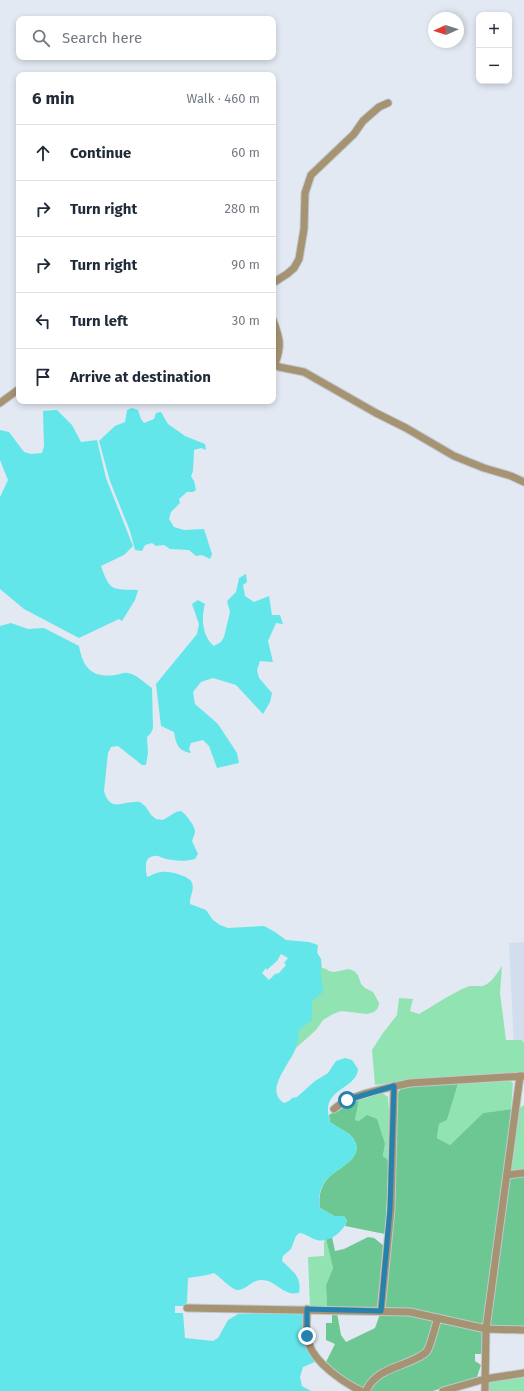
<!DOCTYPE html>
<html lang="en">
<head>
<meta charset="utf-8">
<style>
	body { margin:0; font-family:"Fira Sans",sans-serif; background:#f2f2f3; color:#1f2937 }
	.controls { position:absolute; right:12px; top:12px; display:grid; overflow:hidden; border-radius:8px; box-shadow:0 2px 6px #0003 }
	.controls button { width:36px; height:36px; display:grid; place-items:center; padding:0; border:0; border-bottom:1px solid #e0e1e3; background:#fff; color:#1f2937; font:20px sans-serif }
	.compass { position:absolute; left:428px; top:12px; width:36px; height:36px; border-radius:50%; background:#fff; box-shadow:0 2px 6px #0003; rotate:267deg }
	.stop { position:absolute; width:12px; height:12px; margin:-9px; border:3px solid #2581ae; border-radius:50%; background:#fff }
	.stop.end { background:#2581ae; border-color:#fff; box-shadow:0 1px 4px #0008 }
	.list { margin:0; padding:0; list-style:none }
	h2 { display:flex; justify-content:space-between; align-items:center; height:52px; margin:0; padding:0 16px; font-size:17px }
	h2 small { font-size:13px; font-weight:400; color:#747a83 }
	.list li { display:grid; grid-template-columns:26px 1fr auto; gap:12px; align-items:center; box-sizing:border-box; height:56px; padding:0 16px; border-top:1px solid #e0e1e3 }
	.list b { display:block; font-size:15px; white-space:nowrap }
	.list em { font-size:13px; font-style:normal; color:#747a83 }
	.icon { flex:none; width:22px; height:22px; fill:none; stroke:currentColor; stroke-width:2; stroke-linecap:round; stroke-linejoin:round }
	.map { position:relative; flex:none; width:524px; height:1391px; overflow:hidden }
	.search { position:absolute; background:#fff; box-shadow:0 2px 6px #0003; left:16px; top:16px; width:260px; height:44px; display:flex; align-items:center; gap:10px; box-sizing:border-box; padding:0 14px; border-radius:8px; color:#747a83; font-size:15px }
	.panel { position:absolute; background:#fff; box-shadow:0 2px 6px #0003; left:16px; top:72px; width:260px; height:332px; border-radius:8px }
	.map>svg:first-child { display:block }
</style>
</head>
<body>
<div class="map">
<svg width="524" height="1391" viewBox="0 0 524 1391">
	<rect width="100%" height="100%" fill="#e2e9f2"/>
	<polygon fill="#d2deed" points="524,942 524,1070 515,1070 509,943"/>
	<g fill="#91e3b2">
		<polygon points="318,949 317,953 321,959 322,968 326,969 329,971 334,972 349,969 354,971 358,975 361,984 365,988 373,992 379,1003 378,1008 374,1012 367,1014 341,1011 333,1014 323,1020 316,1030 296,1048 290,1059 269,1025 307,1018"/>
		<path d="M 502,966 L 500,993 L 506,1040 L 521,1040 L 524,1043 L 524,1073 L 406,1081 L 375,1085 L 372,1050 L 383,1033 L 397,1015 L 399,998 L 413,999 L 410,1011 L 419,1014 C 435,1005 450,994 467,987 C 472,985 478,987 483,986 C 492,983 497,973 502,966 Z"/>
		<polygon points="509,1081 512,1082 513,1084 511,1109 483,1113 450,1145 437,1138 439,1124 447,1120 458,1084"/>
		<polygon points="382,1093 388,1097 391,1138 389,1140 389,1161 383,1156 385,1144 359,1121 355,1120 359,1100"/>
		<polygon points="524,1105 524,1170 513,1170 510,1168 517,1110"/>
		<polygon points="326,1239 333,1268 326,1285 327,1307 310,1307 308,1257 324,1256 324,1242"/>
		<polygon points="524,1374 524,1391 488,1391 488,1381"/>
	</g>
	<g fill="#6dc793">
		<polygon points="458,1084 447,1120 439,1124 437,1138 450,1145 483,1113 511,1109 496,1246 484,1327 383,1309 392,1241 396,1096 399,1091 404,1086"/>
		<path d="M 359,1100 L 355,1120 L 359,1121 L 367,1115 L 377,1119 L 385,1144 L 383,1156 L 389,1161 L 385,1234 L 345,1226 L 347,1221 L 344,1216 L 334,1216 L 320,1208 C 318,1196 321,1185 329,1177 C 341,1166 366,1157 353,1138 C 348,1131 337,1128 330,1122 L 329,1115 L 346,1104 Z"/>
		<polygon points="524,1175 524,1326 490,1326 509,1176"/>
		<polygon points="332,1237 335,1251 344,1249 368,1237 374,1238 383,1245 379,1308 327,1307 326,1285 333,1268 326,1239"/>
		<polygon points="337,1313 341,1335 346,1342 375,1328 380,1314 409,1313 484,1331 483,1354 475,1354 475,1361 481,1365 477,1377 433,1391 369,1391 343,1379 325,1364 335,1344 326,1340 326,1323 332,1323 332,1314"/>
	</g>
	<g fill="#62e6e9">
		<polygon points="132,408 138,410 141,419 144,423 154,419 156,413 161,412 168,424 185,436 205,444 206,450 201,448 194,450 193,471 191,476 194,481 196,490 193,492 187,492 179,499 180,503 171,512 169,519 174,527 184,530 204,529 212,554 210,559 202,555 196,556 189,550 170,549 164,545 156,546 152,543 145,545 142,551 135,550 130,531 110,481 99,441 115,426 125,422 127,410"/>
		<path d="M 57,410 L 72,425 L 81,442 L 97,440 L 106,478 L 133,546 L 124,555 L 101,566 C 110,592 112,589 138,590 L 135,600 L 122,621 L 119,619 L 79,638 L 24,609 L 0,589 L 0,497 L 8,480 L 0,460 L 0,430 L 9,432 L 24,452 L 31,454 L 42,453 L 44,446 L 43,411 Z"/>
		<path d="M 246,574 L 247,582 L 243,585 L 245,596 L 254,602 L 269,596 L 272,615 L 280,615 L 283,624 L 276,623 L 268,641 L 273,662 L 260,661 L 257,670 L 259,678 L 272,693 L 270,702 L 263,714 L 236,685 L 213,678 L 201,682 L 193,692 L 195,704 L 218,724 L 237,753 L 239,763 L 217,768 L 209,746 L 203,740 L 191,743 L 189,749 L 191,753 C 178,751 176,744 174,732 L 161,726 L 156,684 L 197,634 L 199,624 L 192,604 L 198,600 L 205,604 C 201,618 202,636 214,646 L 221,642 L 224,637 L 230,612 L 227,601 L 236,592 L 239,578 Z"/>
		<path d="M 11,623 L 28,629 L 44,628 L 79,646 C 83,668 92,678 115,675 C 120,675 123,672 128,673 C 138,675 144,683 152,688 L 153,728 L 151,733 L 147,737 L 148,753 L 146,765 L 142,765 L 118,746 L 111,747 L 108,753 L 104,791 C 111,814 122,800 140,802 L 146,807 L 151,815 L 156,819 L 163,820 L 176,812 L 181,811 C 185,813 195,826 195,831 C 195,834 193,838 192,841 L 198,854 L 195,859 C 184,862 174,861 163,858 C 160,857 157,855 154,856 C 143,857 146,870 147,877 C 152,875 157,872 162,872 C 169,871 190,876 192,883 C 195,890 189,897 190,904 L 206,910 L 213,920 L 220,925 L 228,928 L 264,926 L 275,932 L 286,940 L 309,942 L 318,945 L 317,953 L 321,959 L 321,977 L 323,987 L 322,993 L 312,1001 L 312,1020 L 300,1029 C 298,1035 298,1041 296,1047 C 292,1062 263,1090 284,1103 L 289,1101 L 292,1098 L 297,1097 L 315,1081 L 328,1073 L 336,1061 L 345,1058 L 352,1060 L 358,1069 C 357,1087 328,1089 328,1109 C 328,1113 329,1118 330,1122 C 337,1128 348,1131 353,1138 C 366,1157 341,1166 329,1177 C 320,1185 318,1196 320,1208 L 334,1216 L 344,1216 L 347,1221 C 343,1232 329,1243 317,1240 C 310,1238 307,1234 299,1233 L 296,1236 L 291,1249 L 283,1256 L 282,1261 C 293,1272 302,1276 299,1293 C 296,1293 292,1294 290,1293 C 279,1290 273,1280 262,1280 C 252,1279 246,1291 236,1290 C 230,1288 220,1277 214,1273 L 207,1275 L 188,1278 L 187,1302 L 185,1306 L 175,1306 L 175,1313 L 183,1313 L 185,1338 L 213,1341 L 218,1338 L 228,1320 L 238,1314 L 303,1311 C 303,1330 302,1347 317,1361 L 303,1367 L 300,1377 L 302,1386 L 311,1391 L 0,1391 L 0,626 Z"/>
	</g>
	<polygon fill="#e2e9f2" points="281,954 288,958 284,963 286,965 279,973 275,974 269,980 262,973 266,968 267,970 269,968 277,961"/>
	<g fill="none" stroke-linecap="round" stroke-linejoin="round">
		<defs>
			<g id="minor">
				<polyline points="273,283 287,274 294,268 299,259 304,229 305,193 311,175 354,134 363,121 379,107 388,103"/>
				<path d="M 273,320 C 280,339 282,345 275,364"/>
				<polyline points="273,363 279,367 304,372 376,413 406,428 454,456 484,468 511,476 524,482"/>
				<polyline points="0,403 19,389"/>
				<path d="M 334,1109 C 351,1094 387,1088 410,1083 L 524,1076"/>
				<polyline points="507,1175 524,1173"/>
				<polyline points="187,1308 410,1312 486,1329 524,1330"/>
				<path d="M 307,1309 C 307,1320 305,1334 309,1344 C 315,1363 344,1383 361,1391"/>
				<polyline points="381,1311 391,1209 394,1086"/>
				<path d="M 366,1391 C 375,1370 398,1368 417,1358 C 421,1356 425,1354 427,1351 C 431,1345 435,1326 438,1318"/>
				<polyline points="443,1391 485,1379 524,1373"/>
				<polyline points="485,1391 486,1329 520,1076"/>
			</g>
		</defs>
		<use href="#minor" stroke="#c1c7cf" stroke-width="9"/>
		<use href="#minor" stroke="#a69372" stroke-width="7"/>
	</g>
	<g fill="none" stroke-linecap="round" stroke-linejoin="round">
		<polyline stroke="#2581ae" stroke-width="5" points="307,1336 307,1309 381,1311 390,1209 394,1086 347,1100"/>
	</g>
</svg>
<div class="controls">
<button>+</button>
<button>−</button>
</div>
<svg class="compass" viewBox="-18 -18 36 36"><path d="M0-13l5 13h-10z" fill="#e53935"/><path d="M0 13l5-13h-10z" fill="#747a83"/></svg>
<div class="stop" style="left:347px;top:1100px"></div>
<div class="stop end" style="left:307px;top:1336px"></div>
<div class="search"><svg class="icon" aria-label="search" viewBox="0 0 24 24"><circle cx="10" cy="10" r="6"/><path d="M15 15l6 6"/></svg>Search here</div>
<section class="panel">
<h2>6 min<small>Walk · 460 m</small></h2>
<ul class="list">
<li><svg class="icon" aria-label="ahead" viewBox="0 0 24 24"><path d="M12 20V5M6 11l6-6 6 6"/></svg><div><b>Continue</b></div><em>60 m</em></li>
<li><svg class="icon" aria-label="right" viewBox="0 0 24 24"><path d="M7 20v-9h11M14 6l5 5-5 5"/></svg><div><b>Turn right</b></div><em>280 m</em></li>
<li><svg class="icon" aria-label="right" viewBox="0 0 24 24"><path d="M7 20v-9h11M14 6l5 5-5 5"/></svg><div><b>Turn right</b></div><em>90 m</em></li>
<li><svg class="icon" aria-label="left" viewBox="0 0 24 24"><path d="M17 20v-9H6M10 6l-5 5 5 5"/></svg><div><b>Turn left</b></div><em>30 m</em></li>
<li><svg class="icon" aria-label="arrive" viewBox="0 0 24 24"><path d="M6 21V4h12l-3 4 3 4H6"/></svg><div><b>Arrive at destination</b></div></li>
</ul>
</section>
</div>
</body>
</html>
